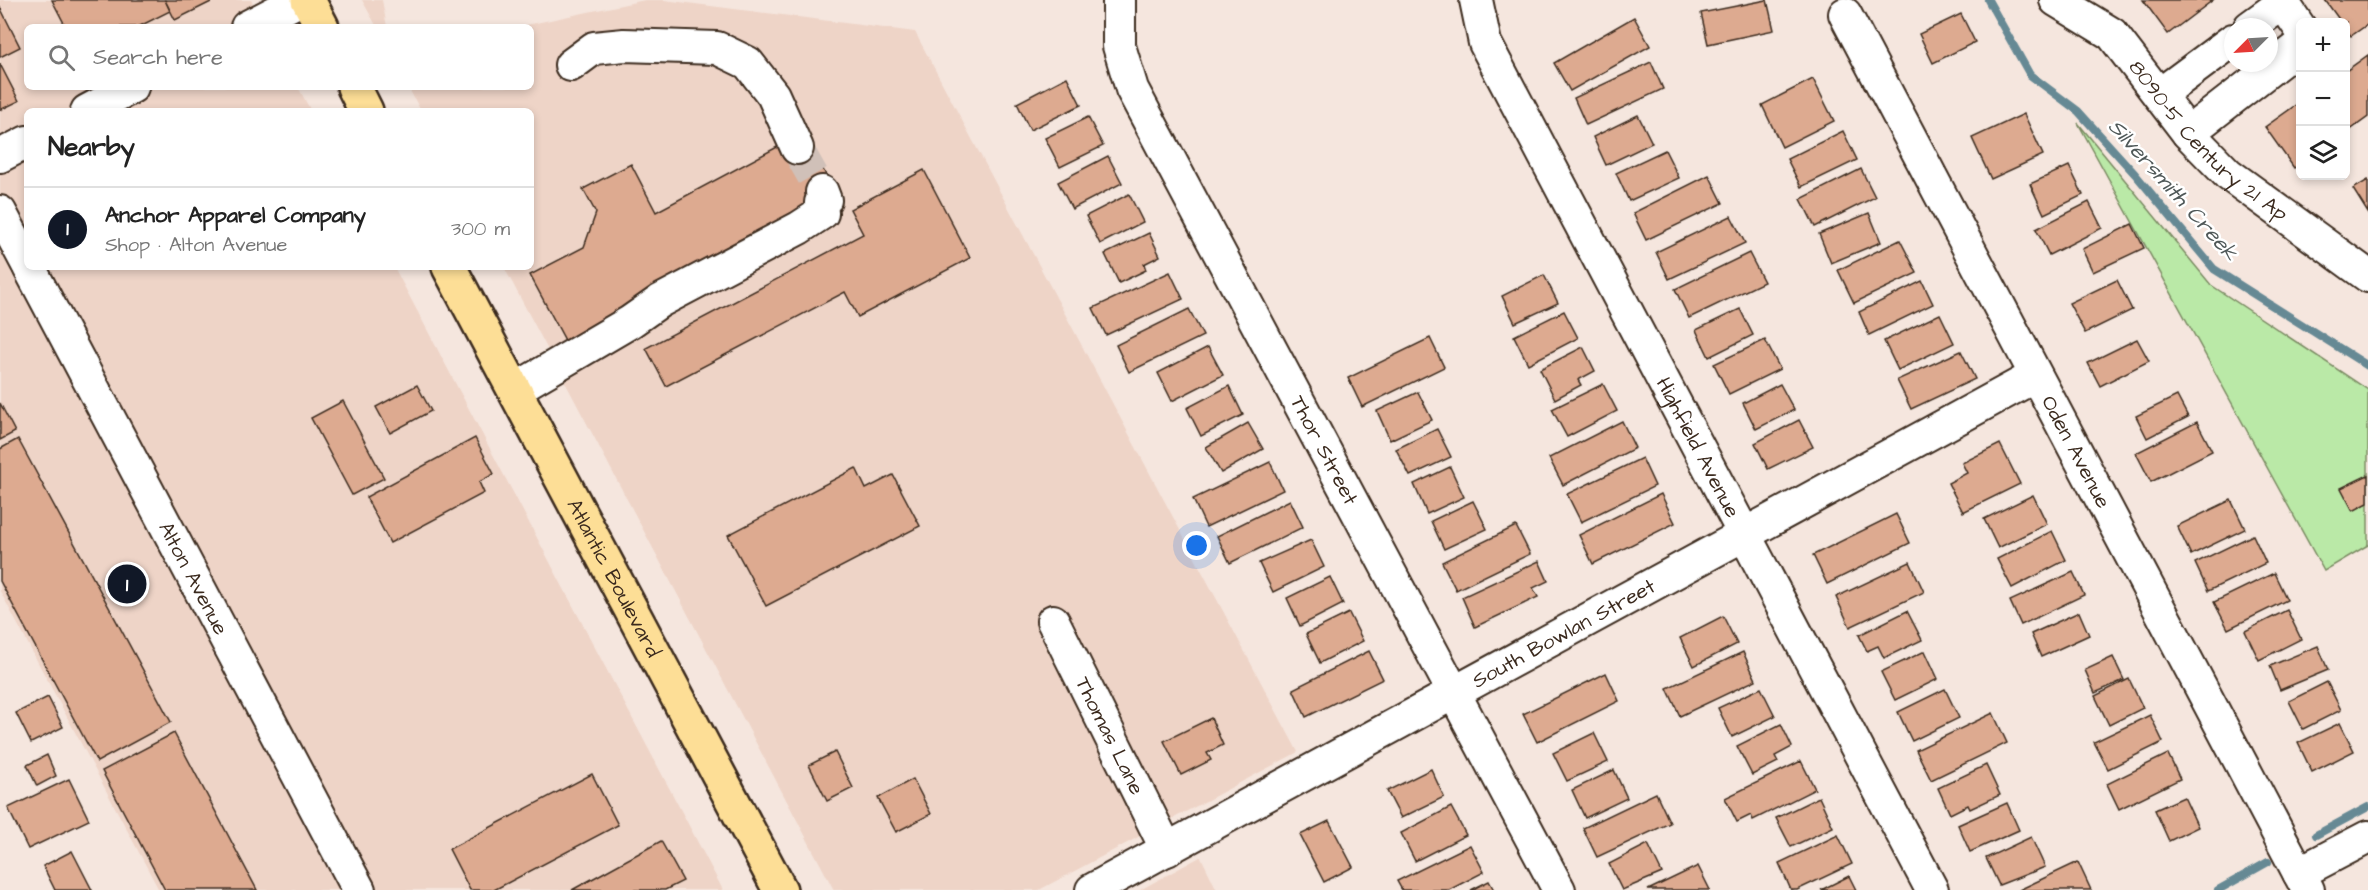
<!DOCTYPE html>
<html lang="en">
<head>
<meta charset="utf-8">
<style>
	body { margin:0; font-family:"Architects Daughter",sans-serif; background:#f2f2f2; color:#222 }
	.controls { position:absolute; right:18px; top:18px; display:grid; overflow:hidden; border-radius:9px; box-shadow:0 3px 9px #0003 }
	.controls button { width:54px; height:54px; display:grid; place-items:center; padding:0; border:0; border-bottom:2px solid #e0e0e0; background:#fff; color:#222; font:30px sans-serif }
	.compass { position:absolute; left:2224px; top:18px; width:54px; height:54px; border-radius:50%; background:#fff; box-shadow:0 3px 9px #0003; rotate:246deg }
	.you { position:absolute; left:1197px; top:546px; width:21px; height:21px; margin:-15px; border:4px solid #fff; border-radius:50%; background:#1a73e8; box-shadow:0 0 0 9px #1a73e833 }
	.badge { display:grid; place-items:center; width:39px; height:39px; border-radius:50%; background:#111827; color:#fff; font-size:20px; font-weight:700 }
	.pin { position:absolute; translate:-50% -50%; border:3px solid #fff; box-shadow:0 2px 6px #0006 }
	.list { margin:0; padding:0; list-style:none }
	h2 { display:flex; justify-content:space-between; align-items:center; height:78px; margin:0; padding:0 24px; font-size:26px }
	h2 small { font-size:20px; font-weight:400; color:#767676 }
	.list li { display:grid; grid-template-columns:39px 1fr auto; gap:18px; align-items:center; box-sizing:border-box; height:84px; padding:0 24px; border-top:2px solid #e0e0e0 }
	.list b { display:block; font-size:22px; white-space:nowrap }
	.list p { margin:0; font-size:20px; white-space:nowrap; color:#767676 }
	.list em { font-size:20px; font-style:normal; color:#767676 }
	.icon { flex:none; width:33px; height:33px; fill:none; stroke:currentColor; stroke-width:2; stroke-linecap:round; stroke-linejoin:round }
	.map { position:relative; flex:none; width:2368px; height:890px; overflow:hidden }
	.search { position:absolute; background:#fff; box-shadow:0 3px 9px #0003; left:24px; top:24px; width:510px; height:66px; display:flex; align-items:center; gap:15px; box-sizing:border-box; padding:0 21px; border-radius:9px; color:#767676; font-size:22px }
	.panel { position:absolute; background:#fff; box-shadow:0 3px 9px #0003; left:24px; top:108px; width:510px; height:162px; border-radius:9px }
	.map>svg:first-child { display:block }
</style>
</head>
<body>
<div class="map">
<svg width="2368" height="890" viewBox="0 0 2368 890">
	<rect width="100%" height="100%" fill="#f5e6de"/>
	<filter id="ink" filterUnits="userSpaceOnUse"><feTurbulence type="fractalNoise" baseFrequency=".0167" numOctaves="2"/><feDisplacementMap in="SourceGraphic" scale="12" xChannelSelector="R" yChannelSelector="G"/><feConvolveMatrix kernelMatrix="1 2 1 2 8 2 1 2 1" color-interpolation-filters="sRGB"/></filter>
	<g filter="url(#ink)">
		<g fill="#eed4c7">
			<polygon points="0,0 251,0 266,27 27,27 27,87 298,87 311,111 27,111 27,267 394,267 723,890 159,890 0,591"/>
			<polygon points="362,0 382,0 387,27 377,27"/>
			<polygon points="645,0 664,0 915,32 1298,752 1039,890 834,890 504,267 531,267 531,111 421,111 408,87 531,87 531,27 517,27"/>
			<polygon points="1201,857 1217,890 1140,890 1200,857"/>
		</g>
		<polygon fill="#bae9a7" stroke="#7a8a62" stroke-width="1.5" points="2078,123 2211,285 2368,390 2368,545 2324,571"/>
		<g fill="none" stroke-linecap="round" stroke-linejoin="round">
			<g stroke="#668994" stroke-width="8">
				<polyline points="1988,0 2030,75 2078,111 2135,174 2214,269 2368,366"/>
				<polyline points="2316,835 2368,807"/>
				<polyline points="2218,890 2268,862"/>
			</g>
		</g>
		<g fill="#ddaa90" stroke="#3b2a1e" stroke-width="1.5">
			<polygon points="52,0 165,0 170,11 138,27 66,27"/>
			<polygon points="165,0 215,0 175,20"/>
			<polygon points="1767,0 1774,30 1708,44 1701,13"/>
			<polygon points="2143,0 2213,0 2168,34"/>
			<polygon points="2325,0 2368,0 2368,24 2351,36 2346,29 2346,22 2341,22"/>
			<polygon points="0,7 20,47 0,57"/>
			<polygon points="1961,14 1975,42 1933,63 1919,34"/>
			<polygon points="1634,17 1650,46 1570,91 1554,63"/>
			<polygon points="2368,55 2368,117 2346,133 2346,71"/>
			<polygon points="1651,62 1663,89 1586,125 1574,98"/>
			<polygon points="0,64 19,101 0,110"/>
			<polygon points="1067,77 1081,105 1030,130 1017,103"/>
			<polygon points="1813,79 1834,121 1782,147 1762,105"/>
			<polygon points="2300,102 2300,164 2294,168 2265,127"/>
			<polygon points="2024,114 2043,155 1991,179 1972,138"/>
			<polygon points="1638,115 1652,143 1606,165 1593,137"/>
			<polygon points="1088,117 1103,146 1060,167 1045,138"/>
			<polygon points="1843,131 1857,160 1801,187 1787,159"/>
			<polygon points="809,142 832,187 816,208 566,342 530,275 584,247 596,213 583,189 631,164 656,212 781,145"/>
			<polygon points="1665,150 1679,178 1629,201 1616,173"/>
			<polygon points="1108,156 1122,183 1072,209 1058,182"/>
			<polygon points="2069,166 2083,195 2044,214 2030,184"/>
			<polygon points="1861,169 1875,197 1815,227 1801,199"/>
			<polygon points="924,170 970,258 858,317 845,292 666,386 646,348 863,234 850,209"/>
			<polygon points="1709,175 1723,203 1646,240 1633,213"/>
			<polygon points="2368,180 2368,213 2353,189"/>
			<polygon points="1129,194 1143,222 1100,244 1086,216"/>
			<polygon points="2089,202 2102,228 2049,255 2036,229"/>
			<polygon points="1869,213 1881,242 1831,263 1819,234"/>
			<polygon points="1731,216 1745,243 1669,279 1656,252"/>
			<polygon points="2132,224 2144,248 2093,272 2082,249"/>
			<polygon points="1149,233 1160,256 1144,264 1146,270 1119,283 1105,254"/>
			<polygon points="1900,240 1917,273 1854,303 1838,270"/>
			<polygon points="1749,253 1764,282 1689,318 1675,289"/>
			<polygon points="1170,272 1183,299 1106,335 1093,308"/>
			<polygon points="1544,275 1558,303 1515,323 1502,296"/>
			<polygon points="2117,280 2132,310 2085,333 2069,303"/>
			<polygon points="1922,281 1933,304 1869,335 1859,312"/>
			<polygon points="1189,309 1203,336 1129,372 1116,345"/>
			<polygon points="1740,309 1753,335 1709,357 1696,330"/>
			<polygon points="1564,311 1578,338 1528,364 1514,336"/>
			<polygon points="1940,314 1954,343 1898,370 1884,341"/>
			<polygon points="1430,338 1444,367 1362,407 1348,378"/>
			<polygon points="2137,339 2149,361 2100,386 2088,363"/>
			<polygon points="1765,340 1780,369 1729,394 1714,364"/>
			<polygon points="1208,347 1223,375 1172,401 1158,373"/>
			<polygon points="1583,347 1595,371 1578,380 1581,385 1555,399 1540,369"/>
			<polygon points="1961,351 1975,379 1911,409 1897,380"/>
			<polygon points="1603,384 1617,411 1567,437 1552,409"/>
			<polygon points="1780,384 1794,410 1756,429 1743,403"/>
			<polygon points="417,385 431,411 390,433 376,407"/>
			<polygon points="1229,386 1243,415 1201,436 1187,408"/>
			<polygon points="1418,392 1432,420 1390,440 1377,411"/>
			<polygon points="2177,396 2188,417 2147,438 2136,416"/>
			<polygon points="343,401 384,478 352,495 311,418"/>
			<polygon points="0,403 15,432 0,440"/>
			<polygon points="1799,420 1813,447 1768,469 1755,443"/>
			<polygon points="1622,421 1635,448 1563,485 1549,458"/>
			<polygon points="2197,422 2212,451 2151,482 2136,453"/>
			<polygon points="1248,423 1263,449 1221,473 1206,447"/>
			<polygon points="1437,429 1451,457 1410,476 1396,449"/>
			<polygon points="475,438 494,474 479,482 484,493 390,543 366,497"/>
			<polygon points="18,439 171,722 97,762 0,581 0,449"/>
			<polygon points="2000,444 2020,484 1963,512 1948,483 1967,473 1962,463"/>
			<polygon points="1642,458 1655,486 1581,522 1567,494"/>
			<polygon points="1270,462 1283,490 1206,527 1193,499"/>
			<polygon points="1450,467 1464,497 1427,514 1414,484"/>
			<polygon points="856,468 866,489 893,475 920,526 766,606 728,535"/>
			<polygon points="2368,475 2368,503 2353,511 2341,488"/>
			<polygon points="1661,494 1675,523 1593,564 1579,535"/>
			<polygon points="2033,495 2047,524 1998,548 1984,519"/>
			<polygon points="1290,500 1303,527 1230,563 1217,536"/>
			<polygon points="2231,500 2245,529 2191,555 2177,526"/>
			<polygon points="1473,501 1487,529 1444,549 1431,521"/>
			<polygon points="1896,514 1910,543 1827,584 1813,555"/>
			<polygon points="1516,526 1530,554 1456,590 1442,562"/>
			<polygon points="2052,531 2066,560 2012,588 1997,559"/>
			<polygon points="2253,535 2266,563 2208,591 2195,563"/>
			<polygon points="1311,540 1324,567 1273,592 1259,563"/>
			<polygon points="1539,561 1548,581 1533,588 1538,597 1475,627 1462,597"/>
			<polygon points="1910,562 1924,592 1850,627 1836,597"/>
			<polygon points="2073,572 2084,595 2021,625 2010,601"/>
			<polygon points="2274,573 2287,600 2228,629 2214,602"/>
			<polygon points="1330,577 1343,604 1300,626 1287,598"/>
			<polygon points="2287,610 2301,639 2259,660 2245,631"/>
			<polygon points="1907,611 1922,640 1884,658 1878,646 1867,651 1859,635"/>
			<polygon points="2079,612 2089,635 2041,657 2031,634"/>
			<polygon points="1349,613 1363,641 1320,663 1306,634"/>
			<polygon points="1723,616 1737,644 1694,666 1680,638"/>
			<polygon points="2318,646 2328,670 2280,690 2270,666"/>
			<polygon points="1369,651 1383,679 1306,717 1293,689"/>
			<polygon points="1925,651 1938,679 1895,700 1881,672"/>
			<polygon points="1743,652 1756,680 1680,716 1667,688"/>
			<polygon points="2113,657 2124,680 2095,693 2085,670"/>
			<polygon points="1606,673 1619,701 1537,742 1523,714"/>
			<polygon points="2129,679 2143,708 2109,725 2095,696"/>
			<polygon points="2327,682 2341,710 2303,729 2289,701"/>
			<polygon points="1761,688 1775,716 1732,737 1718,708"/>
			<polygon points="1945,689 1959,718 1912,741 1898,712"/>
			<polygon points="48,697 63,727 31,743 16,713"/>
			<polygon points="1993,713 2007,743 1931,780 1916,750"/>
			<polygon points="2150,715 2163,742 2108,769 2094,742"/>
			<polygon points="1211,718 1223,745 1207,753 1211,760 1181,775 1164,741"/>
			<polygon points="2340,723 2354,751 2312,772 2298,743"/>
			<polygon points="1781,724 1792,747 1775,756 1778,762 1752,775 1737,746"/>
			<polygon points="174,733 257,890 165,890 102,771"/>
			<polygon points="1594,733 1608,762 1567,781 1553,753"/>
			<polygon points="835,752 853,788 827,801 809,765"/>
			<polygon points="2168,754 2180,779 2119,809 2107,784"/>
			<polygon points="47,755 56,776 37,786 27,765"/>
			<polygon points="1801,761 1815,789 1753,820 1751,815 1737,822 1725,798"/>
			<polygon points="1986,765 2000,795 1970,809 1968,805 1950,814 1938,788"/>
			<polygon points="1431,769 1444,797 1401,818 1387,791"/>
			<polygon points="1614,770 1627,798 1585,818 1572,790"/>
			<polygon points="592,774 618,825 494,890 470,890 449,849"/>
			<polygon points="69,779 89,820 28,849 8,808"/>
			<polygon points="913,779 931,814 896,832 878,798"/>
			<polygon points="1656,793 1670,823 1597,857 1583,828"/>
			<polygon points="1819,797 1833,827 1791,847 1776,818"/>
			<polygon points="2184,797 2198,827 2169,841 2155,810"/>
			<polygon points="2007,803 2019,830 1970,852 1958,825"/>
			<polygon points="1451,807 1466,835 1415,861 1401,833"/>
			<polygon points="1329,821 1353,867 1324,882 1300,835"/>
			<polygon points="1838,835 1852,864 1797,890 1791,890 1779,863"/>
			<polygon points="2031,837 2045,867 1999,885 1986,858"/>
			<polygon points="661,841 683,881 665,890 572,890"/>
			<polygon points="1648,844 1662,873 1622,890 1609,864"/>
			<polygon points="1470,845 1484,872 1449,890 1402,890 1397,881"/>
			<polygon points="72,851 92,890 55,890 43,866"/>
			<polygon points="2078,862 2091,890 2019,890"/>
			<polygon points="1698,866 1710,890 1648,890"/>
			<polygon points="1849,876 1856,890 1821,890"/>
			<polygon points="1489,881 1494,890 1471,890"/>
		</g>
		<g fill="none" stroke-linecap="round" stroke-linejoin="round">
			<polyline stroke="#d0c0b8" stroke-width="32" stroke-dasharray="32 16" stroke-linecap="butt" points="797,148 822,192"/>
			<defs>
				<g id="minor">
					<path id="s1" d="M 1119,0 L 1119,46 L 1132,89 L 1559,890"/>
					<path id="s2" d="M 1476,0 L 1485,43 L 1932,890"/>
					<path id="s3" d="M 2056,0 L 2112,34 L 2188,133 L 2228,174 L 2368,276"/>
					<path id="s4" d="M 1845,14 L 2308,890"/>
					<polyline points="247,27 299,0"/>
					<polyline points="2250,27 2283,3 2300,28"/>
					<polyline points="571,65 594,48 624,45 717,48 748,63 773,95 797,148"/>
					<polyline points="2159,95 2233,40"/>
					<polyline points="87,111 132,87"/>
					<polyline points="2188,133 2300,46"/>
					<polyline points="0,156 27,142"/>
					<polyline points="0,212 27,263"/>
					<path id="s5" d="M 29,267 L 359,890"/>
					<polyline points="514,390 630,322 660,301 799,228 822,213 821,203 825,200 822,192"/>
					<path id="s6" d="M 1053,621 L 1167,850"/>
					<polyline points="2299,873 2368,837"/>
					<path id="s7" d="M 1092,890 L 2035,376"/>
				</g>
				<g id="major">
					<polyline points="308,0 322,27"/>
					<polyline points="354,87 366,111"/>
					<path id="s8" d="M 449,267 L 780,890"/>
				</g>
			</defs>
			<use href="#minor" stroke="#3b2a1e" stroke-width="36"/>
			<use href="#major" stroke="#3b2a1e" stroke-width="38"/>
			<use href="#minor" stroke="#fff" stroke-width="32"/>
			<use href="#major" stroke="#fdde96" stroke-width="33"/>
		</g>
	</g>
	<g text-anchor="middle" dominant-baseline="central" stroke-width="5" stroke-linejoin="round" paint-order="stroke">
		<g font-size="21" fill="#3b2a1e" stroke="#fff">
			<text stroke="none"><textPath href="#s3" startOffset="210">8090-5 Century 21 Ap</textPath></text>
			<text stroke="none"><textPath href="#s2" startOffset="501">Highfield Avenue</textPath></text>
			<text stroke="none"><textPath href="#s1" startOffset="500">Thor Street</textPath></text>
			<text stroke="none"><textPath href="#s4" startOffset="495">Oden Avenue</textPath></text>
			<text stroke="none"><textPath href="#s5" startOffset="352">Alton Avenue</textPath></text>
			<text stroke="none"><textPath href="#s8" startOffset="352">Atlantic Boulevard</textPath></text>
			<text stroke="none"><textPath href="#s7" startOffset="537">South Bowlan Street</textPath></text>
			<text stroke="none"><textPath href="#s6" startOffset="128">Thomas Lane</textPath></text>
		</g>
		<g font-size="22" font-style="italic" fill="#505959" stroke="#fff">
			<text transform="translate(2173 190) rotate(48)">Silversmith Creek</text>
		</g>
	</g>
</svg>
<div class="controls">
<button>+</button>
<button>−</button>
<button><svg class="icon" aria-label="layers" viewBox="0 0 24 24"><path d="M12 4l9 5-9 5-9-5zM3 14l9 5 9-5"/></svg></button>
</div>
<svg class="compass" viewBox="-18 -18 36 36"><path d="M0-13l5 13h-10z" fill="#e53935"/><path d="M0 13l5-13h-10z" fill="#767676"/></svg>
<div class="you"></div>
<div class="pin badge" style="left:127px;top:584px">1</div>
<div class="search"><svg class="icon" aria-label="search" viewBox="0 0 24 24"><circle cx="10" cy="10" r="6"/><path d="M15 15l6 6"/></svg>Search here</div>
<section class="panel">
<h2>Nearby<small></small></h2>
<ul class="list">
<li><span class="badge">1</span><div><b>Anchor Apparel Company</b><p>Shop · Alton Avenue</p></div><em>300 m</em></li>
</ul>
</section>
</div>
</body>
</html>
